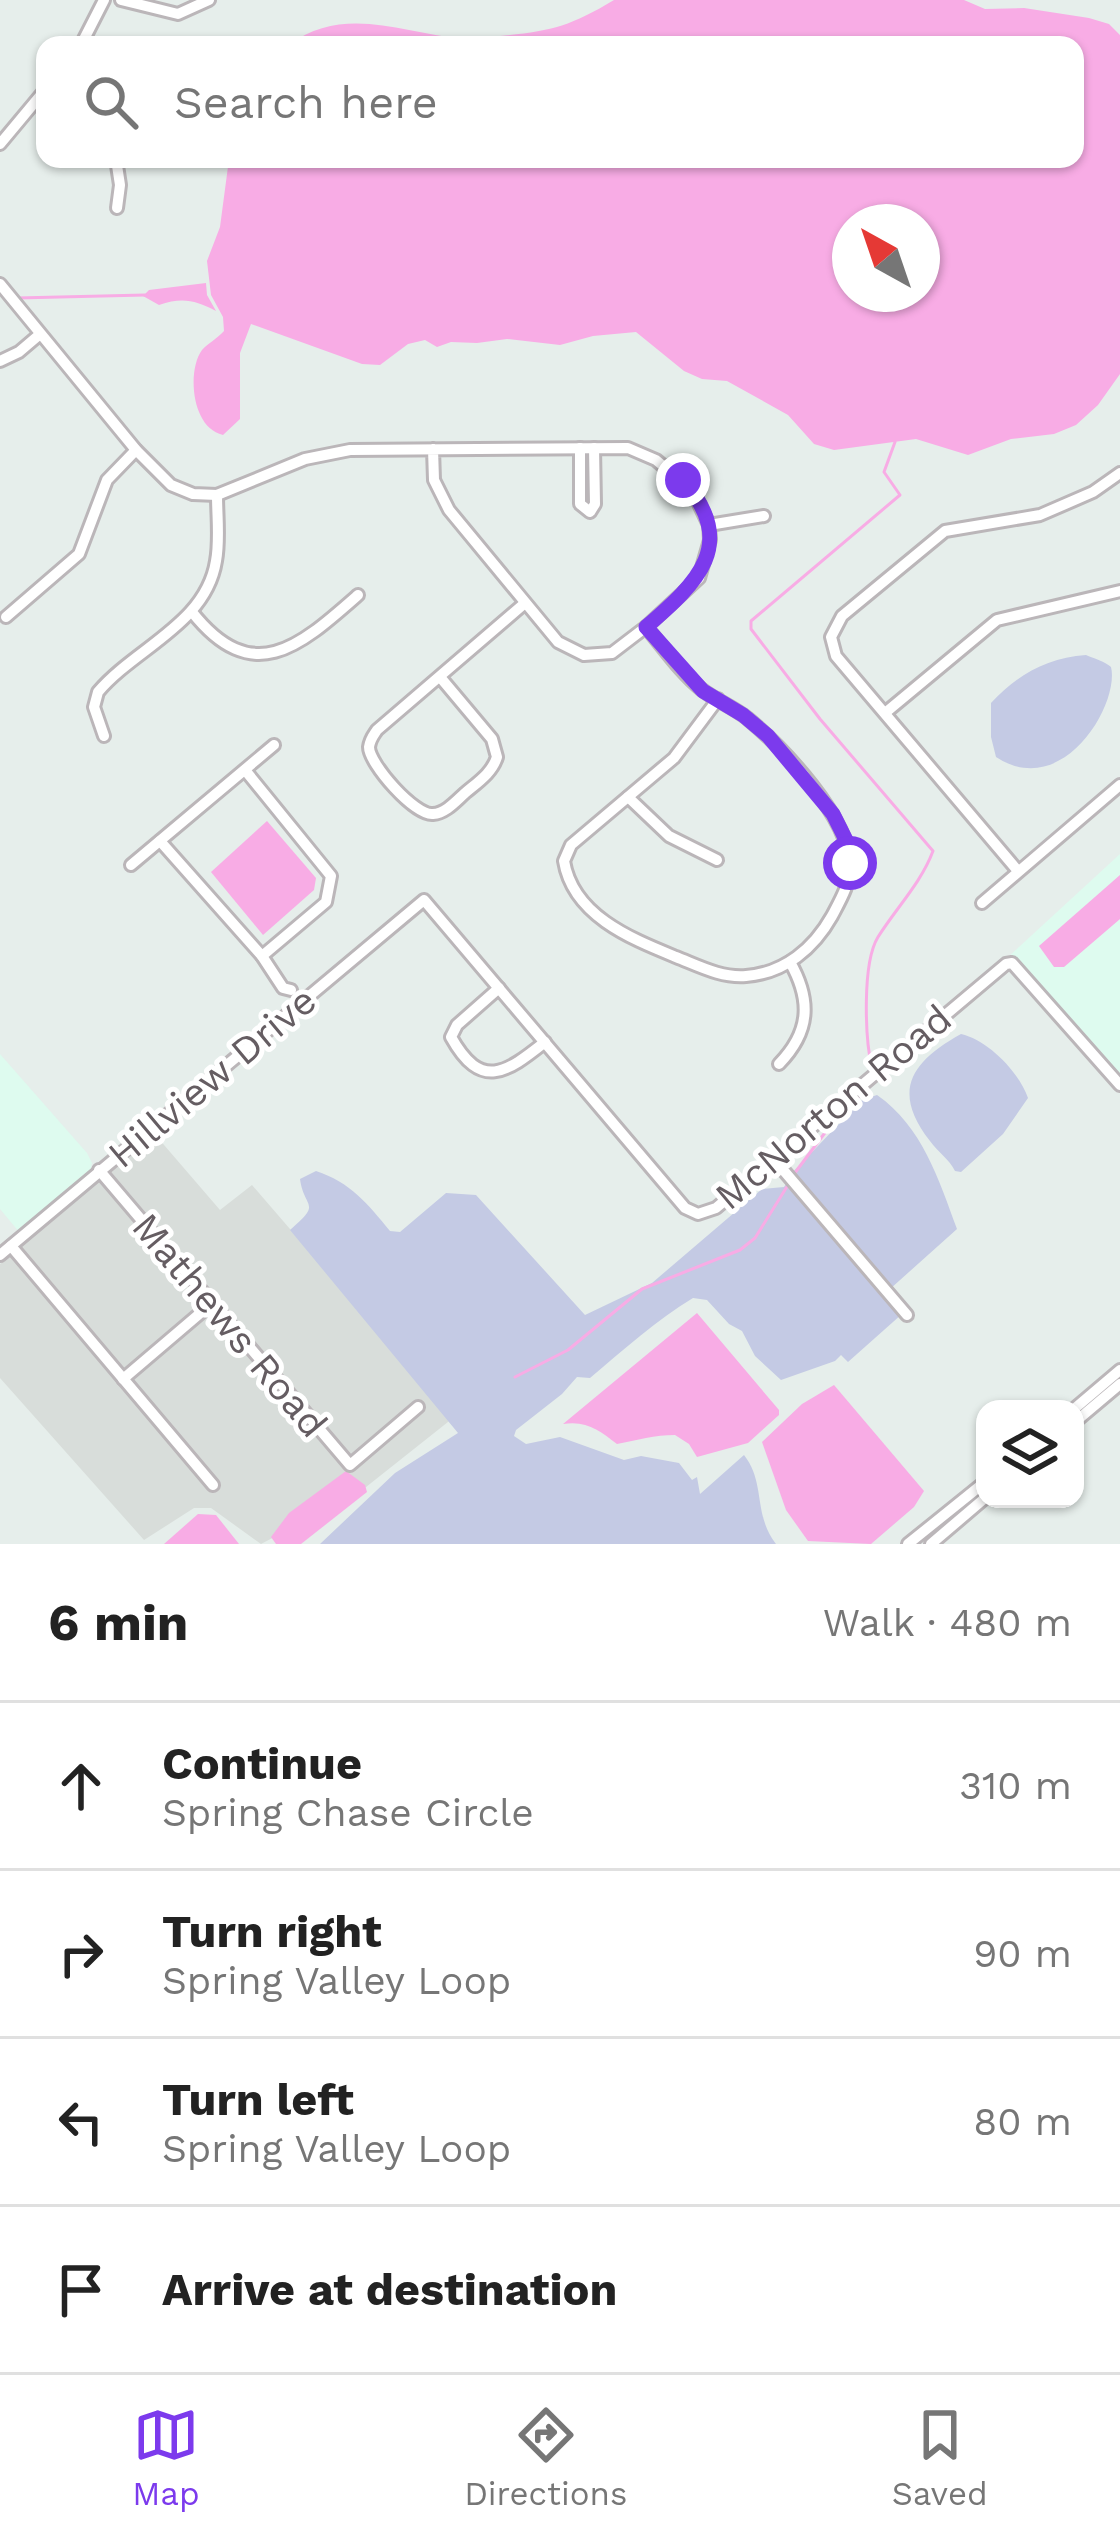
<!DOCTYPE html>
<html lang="en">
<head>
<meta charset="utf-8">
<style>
	body { margin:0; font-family:"Work Sans",sans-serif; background:#f6f6f6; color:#222 }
	.controls { position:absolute; right:36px; bottom:36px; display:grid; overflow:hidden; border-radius:24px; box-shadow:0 3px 9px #0004 }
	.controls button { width:108px; height:108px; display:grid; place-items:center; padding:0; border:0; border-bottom:3px solid #e0e0e0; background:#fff; color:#222; font:60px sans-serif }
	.compass { position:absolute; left:832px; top:204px; width:108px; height:108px; border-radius:50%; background:#fff; box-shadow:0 3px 9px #0004; rotate:320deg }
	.stop { position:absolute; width:36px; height:36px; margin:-27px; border:9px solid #7c3aed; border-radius:50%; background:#fff }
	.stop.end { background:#7c3aed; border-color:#fff; box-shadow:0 3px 12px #0008 }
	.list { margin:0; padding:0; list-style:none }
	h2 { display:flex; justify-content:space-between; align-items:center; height:156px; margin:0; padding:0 48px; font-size:51px }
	h2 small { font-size:39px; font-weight:400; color:#767676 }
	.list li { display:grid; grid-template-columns:78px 1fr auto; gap:36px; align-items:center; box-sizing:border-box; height:168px; padding:0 48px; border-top:3px solid #e0e0e0 }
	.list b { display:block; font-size:45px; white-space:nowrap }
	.list p { margin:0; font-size:39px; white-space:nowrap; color:#767676 }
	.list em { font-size:39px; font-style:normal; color:#767676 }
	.icon { flex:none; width:66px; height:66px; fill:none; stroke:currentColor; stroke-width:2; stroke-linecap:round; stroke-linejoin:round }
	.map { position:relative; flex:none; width:1120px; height:1544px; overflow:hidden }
	.search { position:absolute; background:#fff; box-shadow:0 3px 9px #0004; left:36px; right:36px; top:36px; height:132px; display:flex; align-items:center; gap:30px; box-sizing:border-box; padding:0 42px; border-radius:24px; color:#767676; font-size:45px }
	.sheet { height:828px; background:#fff }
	nav { display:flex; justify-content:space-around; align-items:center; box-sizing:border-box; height:168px; border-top:3px solid #e0e0e0; background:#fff; font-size:33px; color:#767676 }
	nav a { display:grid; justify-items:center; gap:6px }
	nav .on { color:#7c3aed }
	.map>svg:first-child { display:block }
</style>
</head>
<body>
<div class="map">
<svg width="1120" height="1544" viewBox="0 0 1120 1544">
	<rect width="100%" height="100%" fill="#e6eeeb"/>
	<g fill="#defbef">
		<polygon points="1120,854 1120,875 1084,910 1064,967 1120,919 1120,1080 1007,958"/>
		<polygon points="0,1054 87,1153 92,1163 90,1172 20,1233 0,1209"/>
	</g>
	<polygon fill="#d8ddda" points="152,1131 220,1210 252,1185 453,1418 361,1491 261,1544 211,1508 194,1508 144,1540 0,1378 0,1264"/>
	<g fill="#c4cae4">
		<path d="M 1086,655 C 1093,658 1106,662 1111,667 C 1120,704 1063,801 996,757 L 991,737 L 991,703 C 1018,674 1047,658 1086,655 Z"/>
		<path d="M 961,1034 C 988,1040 1019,1072 1028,1098 L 1003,1134 L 961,1172 L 955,1171 C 949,1159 938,1152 930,1141 C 891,1091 911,1062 961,1034 Z"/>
		<path d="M 877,1095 C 922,1126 939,1180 957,1229 L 890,1289 L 791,1174 L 862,1100 Z"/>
		<path d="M 316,1171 C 350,1182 368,1204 390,1231 L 400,1232 L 446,1193 L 476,1195 L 585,1315 L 652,1283 L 762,1189 L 784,1187 L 788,1181 L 902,1314 L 848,1362 L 841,1355 L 835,1361 L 781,1380 L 755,1356 L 742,1331 L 729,1324 L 707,1300 L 693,1298 C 657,1320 623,1350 590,1378 L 577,1377 L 562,1394 L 516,1430 L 514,1436 L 526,1444 L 560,1437 L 624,1460 L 641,1456 L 679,1463 L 692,1480 L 697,1477 L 700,1494 L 744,1455 C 766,1483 753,1515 776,1544 L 320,1544 L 395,1473 L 458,1433 L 290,1230 C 323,1202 304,1209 300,1179 Z"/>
	</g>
	<g fill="#f8ace5" fill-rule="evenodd">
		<path d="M 614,0 L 964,0 L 985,9 L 1024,8 L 1089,18 L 1109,24 L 1120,35 L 1120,374 L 1098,405 L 1076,425 L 1054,434 L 1011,439 L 968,455 L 916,439 L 834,450 L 814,444 L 788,415 L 727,381 L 702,379 L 684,371 L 636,332 L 593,336 L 560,345 L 507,339 L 477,343 L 451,342 L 437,347 L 425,340 L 408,344 L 380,365 L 362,364 L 251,324 L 240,353 L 240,419 L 223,435 C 191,428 187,370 202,350 C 207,344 218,338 224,331 L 223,317 L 211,295 L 207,261 L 220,227 L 229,159 L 1075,159 L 1075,45 L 289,45 C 343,4 404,33 462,39 C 475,40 487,37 500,36 C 551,31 569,27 614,0 ZM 850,222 L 922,222 L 922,294 L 850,294 Z"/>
		<path d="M 206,283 L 207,295 L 216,311 C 195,300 182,297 159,305 L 143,296 L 149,290 Z"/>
		<polygon points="267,821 316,878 314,890 263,935 211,872"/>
		<polygon points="1120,875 1120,919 1064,967 1054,967 1039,946"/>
		<path d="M 697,1313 L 779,1410 L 779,1415 L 748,1443 L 697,1457 L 689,1444 L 675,1435 C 655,1435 637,1440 617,1444 C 600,1431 587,1420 563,1424 Z"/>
		<polygon points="834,1385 924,1491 914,1507 871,1544 808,1541 786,1510 762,1442 802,1404"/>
		<polygon points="346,1471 365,1485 367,1492 301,1544 276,1544 271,1537 289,1513"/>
		<polygon points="198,1514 216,1515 239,1544 164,1544"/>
	</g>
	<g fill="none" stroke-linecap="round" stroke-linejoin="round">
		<g stroke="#f8ace5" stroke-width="3">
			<polyline points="17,298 145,295"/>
			<path d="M 872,1068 C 865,1039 862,963 878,937 C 897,907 921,883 933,851 L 820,719 L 751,629 L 751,621 L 900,495 L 884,472 L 895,442"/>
			<polyline points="794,1174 836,1118 879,1078"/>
			<polyline points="515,1377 568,1350 642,1289 740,1250 755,1238 788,1185"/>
		</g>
		<defs>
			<g id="minor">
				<polyline points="121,0 178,14 209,0"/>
				<polyline points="81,45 104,0"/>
				<polyline points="0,144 45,90"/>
				<polyline points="116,159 120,185 117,208"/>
				<polyline points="0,284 136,450 171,485 193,494 217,495 305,459 350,450 628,448 656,460 693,491 709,525 710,540 699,578 646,627 612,653 584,655 558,642 449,510 434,480 433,449"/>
				<polyline points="0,361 19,352 39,335"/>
				<polyline points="580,448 580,504 590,512 595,504 594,448"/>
				<polyline points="709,525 764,516"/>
				<path d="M 192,612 C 253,689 300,646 358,595"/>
				<polyline points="6,617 79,554 107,480 136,450"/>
				<path d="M 646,627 C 664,648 680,672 701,689 C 715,700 733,707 747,718 C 783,748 849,817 850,865 C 850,884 841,899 832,916 C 814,948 785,973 746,976 C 721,978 699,966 676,957 C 632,939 573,916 564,861 L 571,845 L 674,758 L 718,699"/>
				<path d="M 440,677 L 492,739 L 497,757 C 492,773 478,782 465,793 C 456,801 446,813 433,814 C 415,816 369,764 369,747 C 370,739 373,736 377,730 L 525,603"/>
				<polyline points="885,713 997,620 1120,591"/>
				<path d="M 104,736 L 94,707 L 98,692 C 135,648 206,624 216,561 C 220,540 217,517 217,495"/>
				<polyline points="245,770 331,876 326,902 262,956 283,988 291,990"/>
				<polyline points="628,797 669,836 717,860"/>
				<polyline points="160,841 262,956"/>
				<polyline points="131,865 274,745"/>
				<polyline points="1018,871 836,656 831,637 842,616 945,531 1040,515 1093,492 1120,473"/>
				<polyline points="982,903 1120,785"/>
				<path d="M 499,988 L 457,1025 L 451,1037 C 481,1091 506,1073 545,1042"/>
				<path d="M 779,1064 C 810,1032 812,1001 790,962"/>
				<polyline points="773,1158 907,1315"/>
				<polyline points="99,1170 350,1465 418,1407"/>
				<polyline points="11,1246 213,1485"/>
				<polyline points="0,1255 424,900 685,1208 698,1214 716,1208 1006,964 1012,963 1120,1085"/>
				<polyline points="123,1379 211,1304"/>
				<polyline points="1074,1409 1120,1370"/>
				<polyline points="1075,1422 1120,1384"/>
				<polyline points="908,1544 985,1482"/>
				<polyline points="931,1544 985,1498"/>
			</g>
		</defs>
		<use href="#minor" stroke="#bbb6b9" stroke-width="16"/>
		<use href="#minor" stroke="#fff" stroke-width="10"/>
	</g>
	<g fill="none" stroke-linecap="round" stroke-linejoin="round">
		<path stroke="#7c3aed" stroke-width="15" d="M 683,480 C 739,544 698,582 646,627 L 703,691 L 743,715 L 768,736 L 833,814 L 848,844 L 850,863"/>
	</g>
	<g text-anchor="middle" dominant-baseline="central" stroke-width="10" stroke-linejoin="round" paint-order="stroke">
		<g font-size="39" fill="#655d62" stroke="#fff">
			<text transform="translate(212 1077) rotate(-40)">Hillview Drive</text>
			<text transform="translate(833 1107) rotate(-40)">McNorton Road</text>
			<text transform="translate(230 1325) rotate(50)">Mathews Road</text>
		</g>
	</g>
</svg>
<div class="controls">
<button><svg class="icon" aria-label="layers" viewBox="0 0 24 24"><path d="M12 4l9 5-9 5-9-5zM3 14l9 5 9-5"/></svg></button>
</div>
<svg class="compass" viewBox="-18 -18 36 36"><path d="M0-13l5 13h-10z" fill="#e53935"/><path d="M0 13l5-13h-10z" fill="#767676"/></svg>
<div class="stop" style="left:850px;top:863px"></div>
<div class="stop end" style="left:683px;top:480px"></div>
<div class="search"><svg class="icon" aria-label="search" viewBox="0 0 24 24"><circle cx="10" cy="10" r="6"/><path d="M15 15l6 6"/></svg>Search here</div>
</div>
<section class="sheet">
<h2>6 min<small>Walk · 480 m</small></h2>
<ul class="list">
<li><svg class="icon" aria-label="ahead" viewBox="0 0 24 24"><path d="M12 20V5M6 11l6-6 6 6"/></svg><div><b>Continue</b><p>Spring Chase Circle</p></div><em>310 m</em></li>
<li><svg class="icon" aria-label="right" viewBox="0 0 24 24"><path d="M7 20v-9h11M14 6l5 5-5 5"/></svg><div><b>Turn right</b><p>Spring Valley Loop</p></div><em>90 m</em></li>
<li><svg class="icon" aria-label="left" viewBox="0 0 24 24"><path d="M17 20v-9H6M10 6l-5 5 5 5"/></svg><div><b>Turn left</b><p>Spring Valley Loop</p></div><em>80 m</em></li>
<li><svg class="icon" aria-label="arrive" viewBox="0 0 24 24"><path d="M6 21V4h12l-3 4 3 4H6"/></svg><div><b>Arrive at destination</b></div></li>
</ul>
</section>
<nav>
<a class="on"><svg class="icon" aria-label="map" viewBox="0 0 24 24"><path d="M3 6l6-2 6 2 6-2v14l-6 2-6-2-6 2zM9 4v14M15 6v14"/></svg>Map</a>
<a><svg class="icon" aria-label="directions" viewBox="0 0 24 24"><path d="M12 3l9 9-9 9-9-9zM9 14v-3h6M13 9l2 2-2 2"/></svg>Directions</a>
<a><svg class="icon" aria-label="saved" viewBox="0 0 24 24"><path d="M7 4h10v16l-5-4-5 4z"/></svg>Saved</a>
</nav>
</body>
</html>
